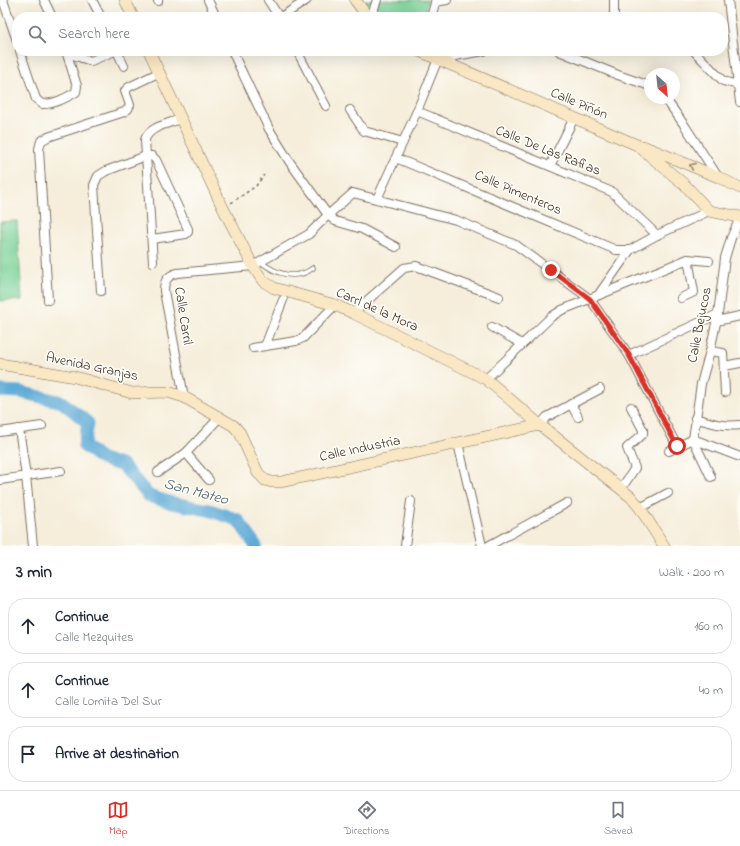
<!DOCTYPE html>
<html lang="en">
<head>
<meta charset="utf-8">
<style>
	body { margin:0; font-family:"Indie Flower",sans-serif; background:#f2f2f3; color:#1f2937 }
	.compass { position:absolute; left:644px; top:68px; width:36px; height:36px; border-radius:50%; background:#fff; box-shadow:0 4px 16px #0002; rotate:153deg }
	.stop { position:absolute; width:12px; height:12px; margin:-9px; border:3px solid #d93025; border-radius:50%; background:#fff }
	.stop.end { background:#d93025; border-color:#fff; box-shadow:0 1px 4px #0008 }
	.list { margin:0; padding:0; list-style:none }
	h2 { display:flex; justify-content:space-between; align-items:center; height:52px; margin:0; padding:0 16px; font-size:17px }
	h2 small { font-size:13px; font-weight:400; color:#747a83 }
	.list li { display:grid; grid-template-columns:26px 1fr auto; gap:12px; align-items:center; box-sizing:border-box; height:56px; margin:0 8px 8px; padding:0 8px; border:1px solid #e0e1e3; border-radius:16px }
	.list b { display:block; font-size:15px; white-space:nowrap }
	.list p { margin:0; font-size:13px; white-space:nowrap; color:#747a83 }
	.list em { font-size:13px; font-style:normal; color:#747a83 }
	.icon { flex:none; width:22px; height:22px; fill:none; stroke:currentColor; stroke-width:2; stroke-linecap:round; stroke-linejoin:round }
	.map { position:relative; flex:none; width:740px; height:546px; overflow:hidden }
	.search { position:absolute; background:#fff; box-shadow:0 4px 16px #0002; left:12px; right:12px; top:12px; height:44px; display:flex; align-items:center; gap:10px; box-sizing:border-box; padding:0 14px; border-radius:16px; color:#747a83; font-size:15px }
	.sheet { height:244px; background:#fff }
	nav { display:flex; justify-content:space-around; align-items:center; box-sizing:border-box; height:56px; border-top:1px solid #e0e1e3; background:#fff; font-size:11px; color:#747a83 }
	nav a { display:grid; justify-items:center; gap:2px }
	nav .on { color:#d93025 }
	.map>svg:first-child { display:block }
</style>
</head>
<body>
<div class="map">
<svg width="740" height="546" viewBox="0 0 740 546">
	<rect width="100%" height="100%" fill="#fdfcf7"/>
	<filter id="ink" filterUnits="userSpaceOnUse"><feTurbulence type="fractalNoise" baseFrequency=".025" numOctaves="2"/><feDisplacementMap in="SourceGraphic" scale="8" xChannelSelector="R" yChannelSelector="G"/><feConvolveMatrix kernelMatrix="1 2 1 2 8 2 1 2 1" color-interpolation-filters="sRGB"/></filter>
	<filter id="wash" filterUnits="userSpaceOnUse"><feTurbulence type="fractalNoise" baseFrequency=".012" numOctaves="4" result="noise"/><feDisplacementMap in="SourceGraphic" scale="16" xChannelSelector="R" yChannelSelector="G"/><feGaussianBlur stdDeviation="0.9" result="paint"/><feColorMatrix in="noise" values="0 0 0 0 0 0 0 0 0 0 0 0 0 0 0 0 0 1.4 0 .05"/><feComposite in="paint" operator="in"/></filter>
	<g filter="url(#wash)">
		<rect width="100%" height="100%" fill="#f6eedb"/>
		<g fill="#7ad298" stroke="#5a7e5b">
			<polygon points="362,0 428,0 423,17 374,17"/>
			<polygon points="17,221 22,300 0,301 0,222"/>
		</g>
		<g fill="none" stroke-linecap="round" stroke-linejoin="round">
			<polyline stroke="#5eabd7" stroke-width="13" points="0,391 20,392 62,402 88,423 84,446 102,459 123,466 149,496 172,503 209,510 238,520 256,546"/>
		</g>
	</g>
	<g filter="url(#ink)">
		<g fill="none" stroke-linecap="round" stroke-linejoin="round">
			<defs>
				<path id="lane" d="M 261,262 C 276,274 296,281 313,268"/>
				<g id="street">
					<polyline points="3,0 17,41"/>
					<polyline points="44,0 52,17"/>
					<polyline points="92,0 101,17"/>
					<polyline points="158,0 158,1"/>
					<polyline points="208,0 216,17"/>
					<polyline points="268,0 279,17"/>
					<polyline points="614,0 614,17"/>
					<polyline points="728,0 740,102"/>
					<polyline points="435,2 447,0"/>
					<polyline points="281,17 307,0"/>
					<polyline points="371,17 377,0"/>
					<polyline points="431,17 436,0"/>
					<path d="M 20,51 L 36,99 L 42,104 C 53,105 66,98 76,92 L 77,86 L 66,51"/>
					<polyline points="117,51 124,66"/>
					<polyline points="232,51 269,129 289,161 328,215 335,221 362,229 396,247"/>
					<polyline points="297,51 326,106"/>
					<polyline points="559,51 618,75 650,86"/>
					<polyline points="694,51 723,81 738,85"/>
					<polyline points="67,53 91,61 115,51"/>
					<polyline points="665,98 685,126 718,177"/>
					<polyline points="350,110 364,131 403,142"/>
					<polyline points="417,111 612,192 657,235"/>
					<polyline points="396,158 616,250 630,250"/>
					<polyline points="550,166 574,118"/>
					<polyline points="377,199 417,111 438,59 484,51"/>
					<path d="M 153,262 L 145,140 C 148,127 168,124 180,119"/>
					<polyline points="101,291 94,185 98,176 106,171 146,156 152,156 156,160 188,229 188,232 186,234 152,239"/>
					<polyline points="599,294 630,250 657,235 709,211"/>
					<polyline points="681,298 694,292 688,259"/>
					<polyline points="48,300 39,149 41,141 48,137 124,112 128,109 130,105 125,91 129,87 158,73"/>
					<polyline points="353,313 404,268 416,266 499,297"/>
					<polyline points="716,321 740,316"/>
					<polyline points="492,327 522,344"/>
					<polyline points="265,346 283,300"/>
					<polyline points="253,348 296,341 303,338 335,305"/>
					<polyline points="710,351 723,353 725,392"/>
					<polyline points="629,355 718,314"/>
					<polyline points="724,366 740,363"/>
					<polyline points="486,379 551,317 562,310 688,259 709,261"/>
					<path d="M 184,397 L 164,291 C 164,281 167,276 177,273 L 253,266 L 309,234 L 328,215 L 353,193 L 456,220 L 516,245 L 590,299 L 629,355 L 677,446"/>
					<polyline points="571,404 578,417"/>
					<path d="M 695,418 C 711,423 724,427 740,425"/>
					<polyline points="540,425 547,417 600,389"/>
					<polyline points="19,429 26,476 33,546"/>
					<polyline points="0,432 42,426"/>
					<polyline points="693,439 701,384 710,351 718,314 725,258 731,238 740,218"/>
					<polyline points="693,439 740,457"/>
					<polyline points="693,439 711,477"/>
					<polyline points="458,443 482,546"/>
					<polyline points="669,451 693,439"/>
					<polyline points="186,453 209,480"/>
					<polyline points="158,472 186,453 219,418"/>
					<polyline points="0,480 61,471"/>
					<polyline points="621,489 635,468 627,448 643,434 643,430 631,407"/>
					<polyline points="640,508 668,493"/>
					<polyline points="405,546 411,501"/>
					<polyline points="488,546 567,503"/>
				</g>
				<g id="secondary">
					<polyline points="125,0 133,17"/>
					<polyline points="355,0 368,17"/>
					<polyline points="149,51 223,208 253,266 263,281 274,288 335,305 353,313 486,379 540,425 631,497 640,508 664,546"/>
					<polyline points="419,51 637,145 685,185 709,211 740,217"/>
					<polyline points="643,146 718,177 740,188"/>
					<polyline points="0,364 75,377 132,393 168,392 184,397 234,426 240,433 258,473 265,480 272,482 281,482 540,425"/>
				</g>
			</defs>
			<use href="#lane" stroke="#7c6f60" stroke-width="5.5"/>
			<use href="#street" stroke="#7c6f60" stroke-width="10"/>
			<use href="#secondary" stroke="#7c6f60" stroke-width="12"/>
			<polyline stroke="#7c6f60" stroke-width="1.5" stroke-dasharray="3 3" stroke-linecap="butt" points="231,203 256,186 264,175"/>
			<use href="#lane" stroke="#fff" stroke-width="4"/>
			<use href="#street" stroke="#fff" stroke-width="8"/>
			<use href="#secondary" stroke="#fae7c3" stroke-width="11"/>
		</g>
		<defs><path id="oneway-chevron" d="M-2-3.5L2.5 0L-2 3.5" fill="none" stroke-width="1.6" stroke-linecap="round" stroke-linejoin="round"/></defs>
		<use stroke="#9a8870" href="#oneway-chevron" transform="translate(692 166) rotate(-157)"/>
	</g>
	<g fill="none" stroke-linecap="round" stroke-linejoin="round" filter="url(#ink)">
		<polyline stroke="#d93025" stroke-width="5" points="551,270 590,299 629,355 677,446"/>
	</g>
	<g text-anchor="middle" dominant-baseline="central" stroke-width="3.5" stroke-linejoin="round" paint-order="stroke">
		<g font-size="14" fill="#3b2a1e" stroke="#fdfcf7">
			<text transform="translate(579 104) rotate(23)">Calle Piñón</text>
			<text transform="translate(548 151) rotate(22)">Calle De Las Rafias</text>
			<text transform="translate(518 193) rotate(23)">Calle Pimenteros</text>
			<text transform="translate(377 310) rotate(24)">Carrl de la Mora</text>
			<text transform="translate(183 316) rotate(81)">Calle Carril</text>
			<text transform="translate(700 325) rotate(-79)">Calle Bejucos</text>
			<text transform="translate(92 367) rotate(12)">Avenida Granjas</text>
			<text transform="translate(360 449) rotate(-12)">Calle Industria</text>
		</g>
		<g font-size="15" font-style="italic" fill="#495e68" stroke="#fdfcf7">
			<text transform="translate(196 492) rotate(15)">San Mateo</text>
		</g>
	</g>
</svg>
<svg class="compass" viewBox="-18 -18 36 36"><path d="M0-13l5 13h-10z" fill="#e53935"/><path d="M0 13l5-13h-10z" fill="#747a83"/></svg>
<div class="stop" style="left:677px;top:446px"></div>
<div class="stop end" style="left:551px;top:270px"></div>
<div class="search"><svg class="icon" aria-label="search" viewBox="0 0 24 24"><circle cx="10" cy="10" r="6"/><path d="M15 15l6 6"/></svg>Search here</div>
</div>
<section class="sheet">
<h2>3 min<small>Walk · 200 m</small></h2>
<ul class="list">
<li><svg class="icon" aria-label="ahead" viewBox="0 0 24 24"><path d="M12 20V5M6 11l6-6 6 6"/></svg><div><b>Continue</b><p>Calle Mezquites</p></div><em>160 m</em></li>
<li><svg class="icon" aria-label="ahead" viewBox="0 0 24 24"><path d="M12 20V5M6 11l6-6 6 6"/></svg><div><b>Continue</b><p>Calle Lomita Del Sur</p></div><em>40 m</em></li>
<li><svg class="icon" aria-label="arrive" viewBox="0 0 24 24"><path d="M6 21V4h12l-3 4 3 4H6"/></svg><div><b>Arrive at destination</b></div></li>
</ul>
</section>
<nav>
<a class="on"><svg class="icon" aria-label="map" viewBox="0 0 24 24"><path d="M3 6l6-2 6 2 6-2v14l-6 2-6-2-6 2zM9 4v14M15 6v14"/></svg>Map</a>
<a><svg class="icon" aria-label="directions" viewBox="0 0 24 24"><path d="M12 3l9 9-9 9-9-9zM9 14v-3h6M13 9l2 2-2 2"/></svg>Directions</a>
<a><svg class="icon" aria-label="saved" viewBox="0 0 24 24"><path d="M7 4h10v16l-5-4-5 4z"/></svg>Saved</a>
</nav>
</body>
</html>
